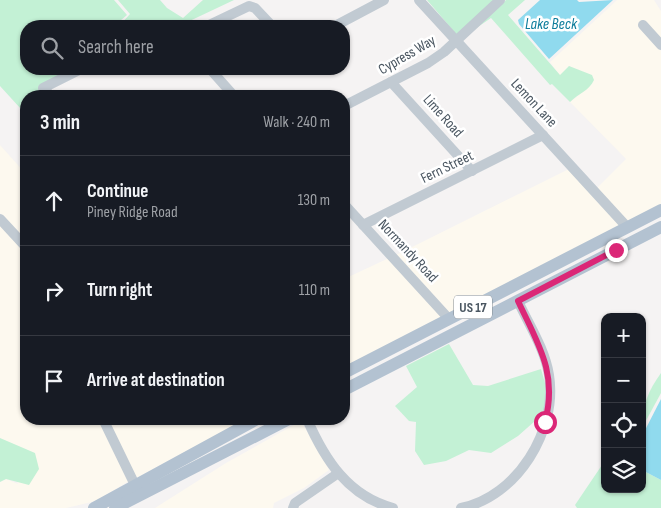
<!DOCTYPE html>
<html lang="en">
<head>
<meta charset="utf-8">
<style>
	body { margin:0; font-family:"Sofia Sans Condensed",sans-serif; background:#242831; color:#f1f3f6 }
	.controls { position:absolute; right:15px; bottom:15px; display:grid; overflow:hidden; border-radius:10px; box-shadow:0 1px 4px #0004 }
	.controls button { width:45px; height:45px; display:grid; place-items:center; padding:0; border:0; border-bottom:1px solid #363941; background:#171b24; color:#f1f3f6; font:25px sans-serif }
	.stop { position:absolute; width:15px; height:15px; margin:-11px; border:4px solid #db2777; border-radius:50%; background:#fff }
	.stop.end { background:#db2777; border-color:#fff; box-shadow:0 1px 5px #0008 }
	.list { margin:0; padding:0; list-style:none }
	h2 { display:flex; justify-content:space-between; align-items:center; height:65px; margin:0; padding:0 20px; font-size:21px }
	h2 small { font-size:16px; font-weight:400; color:#9ea1a6 }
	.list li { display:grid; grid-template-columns:32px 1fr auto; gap:15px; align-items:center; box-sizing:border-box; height:90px; padding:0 20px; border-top:1px solid #363941 }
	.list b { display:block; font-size:19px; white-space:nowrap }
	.list p { margin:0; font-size:16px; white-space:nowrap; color:#9ea1a6 }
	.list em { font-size:16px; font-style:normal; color:#9ea1a6 }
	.icon { flex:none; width:28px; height:28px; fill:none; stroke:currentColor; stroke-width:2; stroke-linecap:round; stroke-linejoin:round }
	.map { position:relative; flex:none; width:661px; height:508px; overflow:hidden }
	.search { position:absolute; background:#171b24; box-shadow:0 1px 4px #0004; left:20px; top:20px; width:330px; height:55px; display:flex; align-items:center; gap:12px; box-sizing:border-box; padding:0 18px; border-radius:20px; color:#9ea1a6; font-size:19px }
	.panel { position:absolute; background:#171b24; box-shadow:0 1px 4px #0004; left:20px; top:90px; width:330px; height:335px; border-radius:20px }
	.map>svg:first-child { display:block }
</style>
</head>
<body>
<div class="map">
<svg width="661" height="508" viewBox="0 0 661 508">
	<rect width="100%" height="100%" fill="#f5f3f3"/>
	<g fill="#fdf9ef">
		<polygon points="617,0 654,0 661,11 661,39 643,20 638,25 661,51 661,205 628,223 597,188 626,159 570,102 585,90 581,72 569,66 560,76 550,62"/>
		<polygon points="0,145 26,174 26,242 0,213"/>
		<polygon points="569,169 621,227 451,314 396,255"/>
		<polygon points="0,225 26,253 26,419 98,419 129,481 96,501 66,508 0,508 0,482 6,479 18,484 0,438"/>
		<polygon points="389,258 443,318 344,368 344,279"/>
		<polygon points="107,419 246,419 136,478"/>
		<polygon points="301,421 329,470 304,488 274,503 273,508 155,508 226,463"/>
	</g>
	<g fill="#c3f1d5">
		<polygon points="0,0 114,0 127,15 114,26 26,26 26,69 66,69 35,96 26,96 26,104 21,109 0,86"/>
		<polygon points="118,0 160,0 167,8 183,18 203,0 234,0 179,26 119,26 130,14"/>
		<polygon points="427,0 495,0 457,35"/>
		<path d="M 506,0 L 525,0 L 508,15 L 560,75 L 569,66 L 592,75 L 594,80 C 589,91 579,93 570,102 L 552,84 L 550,85 L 491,18 L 469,33 Z"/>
		<polygon points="449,344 473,385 488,386 541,369 547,390 544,413 518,436 491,453 469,450 446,461 424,465 415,451 416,422 409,421 395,406 417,387 406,366"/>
		<path d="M 661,373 L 661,393 L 642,428 C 642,406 648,391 661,373 Z"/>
		<polygon points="0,438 35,453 39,469 29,485 6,479 0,482"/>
		<polygon points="605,464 605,489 642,489 642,470 661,480 661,508 577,508 575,505 602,465"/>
	</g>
	<g fill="#90daee">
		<polygon points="540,0 577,0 579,2 613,0 549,59 519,24 518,20"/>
		<polygon points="661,399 661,480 642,470 642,436"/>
	</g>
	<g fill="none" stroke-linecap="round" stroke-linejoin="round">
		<g stroke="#c1cad2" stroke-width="10">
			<polyline points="419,0 627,227"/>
			<polyline points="643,25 661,45"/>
			<polyline points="207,26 249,6 255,8 272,26"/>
			<polyline points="335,26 384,0"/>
			<polyline points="210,69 234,96"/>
			<polyline points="391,82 472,171"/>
			<polyline points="51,96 43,88 81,69"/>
			<polyline points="344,106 428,63 444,52 500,0"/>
			<polyline points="344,204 449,319"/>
			<polyline points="0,219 26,247"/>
			<polyline points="363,225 543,135"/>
			<polyline points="103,419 135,485"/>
			<path d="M 307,419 C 325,460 348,496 393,508"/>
			<polyline points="293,508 295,503 337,474"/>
			<path d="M 461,508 C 517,497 558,430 549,375 C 545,349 529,325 518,301"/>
		</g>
		<g stroke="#b3c2d1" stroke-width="12">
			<polyline points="344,373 661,210"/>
			<polyline points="344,390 661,227"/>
			<polyline points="94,508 257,419"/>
			<polyline points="115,508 289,419"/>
		</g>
	</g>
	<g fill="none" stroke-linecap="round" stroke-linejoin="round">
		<path stroke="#db2777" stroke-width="6" d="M 545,422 C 558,373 538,344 518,301 L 616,250"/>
	</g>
	<g text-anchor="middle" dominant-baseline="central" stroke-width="5" stroke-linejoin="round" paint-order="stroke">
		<rect fill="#fff" stroke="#808990" stroke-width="1" x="454" y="295.5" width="38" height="23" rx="4"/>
		<g font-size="14" font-weight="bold" fill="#4a5661">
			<text x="473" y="307">US 17</text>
		</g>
		<g font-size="15" fill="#4a5661" stroke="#fff">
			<text transform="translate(407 55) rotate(-30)">Cypress Way</text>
			<text transform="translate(534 103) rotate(47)">Lemon Lane</text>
			<text transform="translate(443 116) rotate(48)">Lime Road</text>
			<text transform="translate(447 167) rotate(-26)">Fern Street</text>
			<text transform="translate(408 251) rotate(47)">Normandy Road</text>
		</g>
		<g font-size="16" font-style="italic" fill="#0c7c9b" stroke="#fff">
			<text x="551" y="24">Lake Beck</text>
		</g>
	</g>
</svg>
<div class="controls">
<button>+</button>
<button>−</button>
<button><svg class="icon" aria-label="locate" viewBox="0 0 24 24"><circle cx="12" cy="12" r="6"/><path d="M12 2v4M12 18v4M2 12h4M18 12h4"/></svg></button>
<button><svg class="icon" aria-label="layers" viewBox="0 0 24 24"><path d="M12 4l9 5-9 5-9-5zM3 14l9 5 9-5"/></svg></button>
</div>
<div class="stop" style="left:545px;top:422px"></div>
<div class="stop end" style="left:616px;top:250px"></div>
<div class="search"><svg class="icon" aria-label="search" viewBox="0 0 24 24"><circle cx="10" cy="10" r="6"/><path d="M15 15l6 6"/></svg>Search here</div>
<section class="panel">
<h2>3 min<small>Walk · 240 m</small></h2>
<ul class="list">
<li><svg class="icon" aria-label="ahead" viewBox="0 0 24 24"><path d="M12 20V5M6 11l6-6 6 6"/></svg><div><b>Continue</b><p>Piney Ridge Road</p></div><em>130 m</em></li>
<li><svg class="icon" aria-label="right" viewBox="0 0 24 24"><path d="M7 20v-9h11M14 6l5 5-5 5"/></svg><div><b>Turn right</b></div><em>110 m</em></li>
<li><svg class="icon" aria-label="arrive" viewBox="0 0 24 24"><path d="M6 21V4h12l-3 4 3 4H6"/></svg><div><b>Arrive at destination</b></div></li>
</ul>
</section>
</div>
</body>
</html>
